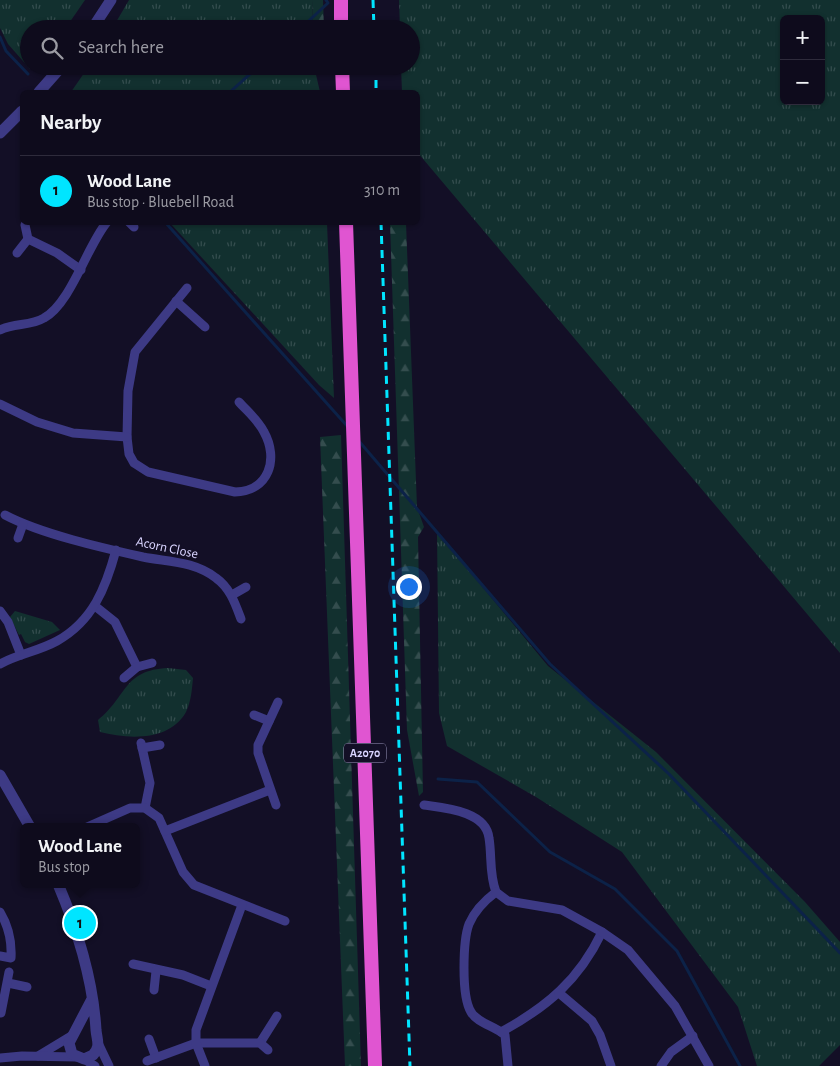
<!DOCTYPE html>
<html lang="en">
<head>
<meta charset="utf-8">
<style>
	body { margin:0; font-family:"Alegreya Sans",sans-serif; background:#171425; color:#f1f3f6 }
	.controls { position:absolute; right:15px; top:15px; display:grid; overflow:hidden; border-radius:8px; box-shadow:0 1px 4px #0004 }
	.controls button { width:45px; height:45px; display:grid; place-items:center; padding:0; border:0; border-bottom:1px solid #2e2b3b; background:#0e0b1c; color:#f1f3f6; font:25px sans-serif }
	.you { position:absolute; left:408px; top:586px; width:18px; height:18px; margin:-12px; border:4px solid #fff; border-radius:50%; background:#1a73e8; box-shadow:0 0 0 8px #1a73e833 }
	.badge { display:grid; place-items:center; width:32px; height:32px; border-radius:50%; background:#00e5ff; color:#111; font-size:16px; font-weight:700 }
	.pin { position:absolute; translate:-50% -50%; border:2px solid #fff; box-shadow:0 1px 5px #0006 }
	.popup { position:absolute; left:20px; top:823px; width:120px; height:65px; box-sizing:border-box; display:grid; place-content:center; border-radius:8px; background:#0e0b1c; filter:drop-shadow(0 1px 4px #0005); font-size:16px; white-space:nowrap; color:#9b9ba3 }
	.popup b { font-size:19px; color:#f1f3f6 }
	.popup::after { content:''; position:absolute; left:50%; top:100%; margin-left:-10px; border:10px solid transparent; border-top-color:#0e0b1c }
	.list { margin:0; padding:0; list-style:none }
	h2 { display:flex; justify-content:space-between; align-items:center; height:65px; margin:0; padding:0 20px; font-size:21px }
	h2 small { font-size:16px; font-weight:400; color:#9b9ba3 }
	.list li { display:grid; grid-template-columns:32px 1fr auto; gap:15px; align-items:center; box-sizing:border-box; height:70px; padding:0 20px; border-top:1px solid #2e2b3b }
	.list b { display:block; font-size:19px; white-space:nowrap }
	.list p { margin:0; font-size:16px; white-space:nowrap; color:#9b9ba3 }
	.list em { font-size:16px; font-style:normal; color:#9b9ba3 }
	.icon { flex:none; width:28px; height:28px; fill:none; stroke:currentColor; stroke-width:2; stroke-linecap:round; stroke-linejoin:round }
	.map { position:relative; flex:none; width:840px; height:1066px; overflow:hidden }
	.search { position:absolute; background:#0e0b1c; box-shadow:0 1px 4px #0004; left:20px; top:20px; width:400px; height:55px; display:flex; align-items:center; gap:12px; box-sizing:border-box; padding:0 18px; border-radius:28px; color:#9b9ba3; font-size:19px }
	.panel { position:absolute; background:#0e0b1c; box-shadow:0 1px 4px #0004; left:20px; top:90px; width:400px; height:135px; border-radius:8px }
	.map>svg:first-child { display:block }
</style>
</head>
<body>
<div class="map">
<svg width="840" height="1066" viewBox="0 0 840 1066">
	<defs>
		<pattern id="grass-tufts" width="24" height="20" patternUnits="userSpaceOnUse" patternTransform="scale(1.25)"><rect width="24" height="20" fill="#12302f"/><path d="M3 7l-1-3M5 7V3M7 7l1-3M15 17l-1-3M17 17v-4M19 17l1-3" fill="none" stroke="#344d4e"/></pattern>
		<pattern id="forest-firs" width="22" height="20" patternUnits="userSpaceOnUse" patternTransform="scale(1.25)"><rect width="22" height="20" fill="#12302f"/><path d="M5 1l3.5 6h-7zM16 11l3.5 6h-7z" fill="#344d4e"/></pattern>
	</defs>
	<rect width="100%" height="100%" fill="#130f26"/>
	<g fill="url(#grass-tufts)" fill-rule="evenodd">
		<polygon points="0,0 85,0 65,29 29,29 29,66 33,66 30,69 8,44 0,28"/>
		<polygon points="129,0 312,0 313,29 112,29"/>
		<path d="M 399,0 L 840,0 L 840,653 L 418,153 L 418,92 L 402,92 L 401,66 L 411,66 L 411,29 L 400,29 ZM 784,19 L 821,19 L 821,101 L 784,101 Z"/>
		<polygon points="89,66 314,66 320,92 71,92"/>
		<polygon points="170,223 327,223 334,398 319,385"/>
		<polygon points="437,532 548,666 656,752 805,902 840,942 840,1045 819,1066 757,1066 738,1007 622,852 536,797 447,746 439,713"/>
		<polygon points="15,611 52,622 60,630 29,644 25,642 21,634 19,635 10,617"/>
		<path d="M 168,668 L 186,670 L 193,678 C 192,689 191,702 186,712 C 169,742 128,739 100,732 L 98,720 C 127,697 123,670 168,668 Z"/>
	</g>
	<g fill="url(#forest-firs)">
		<polygon points="312,0 323,0 324,29 313,29"/>
		<polygon points="390,223 406,223 417,507 424,527 418,537 423,792 419,796 407,730"/>
		<polygon points="341,435 361,1066 345,1066 320,437"/>
	</g>
	<g fill="none" stroke-linecap="round" stroke-linejoin="round">
		<g stroke="#0c2248" stroke-width="3">
			<polyline points="300,29 328,3 326,0"/>
			<polyline points="0,37 6,51 28,74"/>
			<polyline points="230,92 259,66"/>
			<polyline points="165,222 348,427"/>
			<polyline points="358,440 550,664 669,774 840,953"/>
			<polyline points="438,779 477,782 550,852 615,889 677,951 740,1066"/>
		</g>
		<g stroke="#3d3a85" stroke-width="9">
			<polyline points="129,222 134,227"/>
			<polyline points="25,225 28,239 57,253 81,270"/>
			<polyline points="17,253 28,239"/>
			<path d="M 187,288 L 135,352 L 128,391 L 127,437 L 129,454 L 134,463 L 148,472 L 235,492 C 269,491 279,459 264,432 C 258,420 247,411 239,402"/>
			<polyline points="176,301 205,327"/>
			<path d="M 0,330 C 14,323 31,326 44,318 C 71,303 87,246 107,222"/>
			<polyline points="0,404 37,422 73,433 127,437"/>
			<path d="M 5,515 C 41,534 103,548 143,557 C 168,562 194,561 216,578 C 230,588 235,603 241,619"/>
			<polyline points="18,538 23,524"/>
			<polyline points="232,595 246,587"/>
			<polyline points="95,606 115,622 137,667"/>
			<polyline points="0,611 8,622 21,655"/>
			<path d="M 0,664 C 18,654 39,651 57,641 C 93,621 106,587 116,550"/>
			<polyline points="124,678 137,667 152,663"/>
			<polyline points="254,715 269,721"/>
			<polyline points="141,743 150,783 145,808"/>
			<polyline points="142,748 160,745"/>
			<polyline points="276,805 258,753 258,745 278,702"/>
			<path d="M 424,805 C 445,808 486,811 489,838 C 492,856 489,874 496,892 C 484,901 475,910 469,924 C 463,940 461,996 471,1012 C 477,1023 495,1026 505,1035 L 508,1066"/>
			<polyline points="87,827 130,808 145,808 159,818 183,872 194,885 285,921"/>
			<polyline points="165,831 270,790"/>
			<path d="M 496,892 L 508,901 L 562,910 L 602,932 C 579,980 547,1007 501,1032"/>
			<path d="M 0,912 C 9,927 12,941 11,958 L 0,956"/>
			<polyline points="602,932 628,950 675,1006 709,1066"/>
			<polyline points="133,964 183,975 211,986"/>
			<polyline points="8,983 27,987"/>
			<polyline points="154,990 156,971"/>
			<polyline points="559,993 592,1021 600,1035 611,1066"/>
			<polyline points="1,1013 9,972"/>
			<polyline points="149,1039 156,1058"/>
			<polyline points="260,1043 277,1016"/>
			<polyline points="99,1045 109,1066"/>
			<polyline points="38,1056 71,1036"/>
			<polyline points="0,1058 22,1056 77,1057"/>
			<polyline points="84,1059 95,1066"/>
			<polyline points="147,1061 196,1043 260,1043 268,1050"/>
			<polyline points="205,1066 196,1043 196,1030 242,905"/>
			<polyline points="661,1066 671,1052 693,1036"/>
		</g>
		<g stroke="#3d3a85" stroke-width="11">
			<polyline points="92,29 111,0"/>
			<polyline points="39,92 62,66"/>
			<polyline points="0,133 22,111"/>
			<polyline points="0,775 30,827"/>
			<path d="M 58,884 C 78,931 93,979 96,1030 C 97,1041 101,1046 93,1055 L 84,1059 L 72,1054 L 69,1043 L 92,999"/>
		</g>
		<g stroke="#e055d1" stroke-width="14">
			<polyline points="341,0 341,29"/>
			<polyline points="342,66 343,92"/>
			<polyline points="346,222 375,1066"/>
		</g>
		<g stroke="#00e5ff" stroke-width="3" stroke-dasharray="8 6" stroke-linecap="butt">
			<polyline points="373,0 374,29"/>
			<polyline points="376,66 376,92"/>
			<polyline points="381,222 410,1066"/>
		</g>
	</g>
	<g text-anchor="middle" dominant-baseline="central" stroke-width="4" stroke-linejoin="round" paint-order="stroke">
		<rect fill="#130f26" stroke="#9e99be" stroke-width="1" x="344" y="743.5" width="42" height="19" rx="4"/>
		<g font-size="12" font-weight="bold" fill="#d9d4ff">
			<text x="365" y="753">A2070</text>
		</g>
		<g font-size="14" fill="#d9d4ff" stroke="#130f26">
			<text transform="translate(167 548) rotate(12)">Acorn Close</text>
		</g>
	</g>
</svg>
<div class="controls">
<button>+</button>
<button>−</button>
</div>
<div class="you"></div>
<div class="pin badge" style="left:80px;top:923px">1</div>
<div class="popup"><b>Wood Lane</b>Bus stop</div>
<div class="search"><svg class="icon" aria-label="search" viewBox="0 0 24 24"><circle cx="10" cy="10" r="6"/><path d="M15 15l6 6"/></svg>Search here</div>
<section class="panel">
<h2>Nearby<small></small></h2>
<ul class="list">
<li><span class="badge">1</span><div><b>Wood Lane</b><p>Bus stop · Bluebell Road</p></div><em>310 m</em></li>
</ul>
</section>
</div>
</body>
</html>
